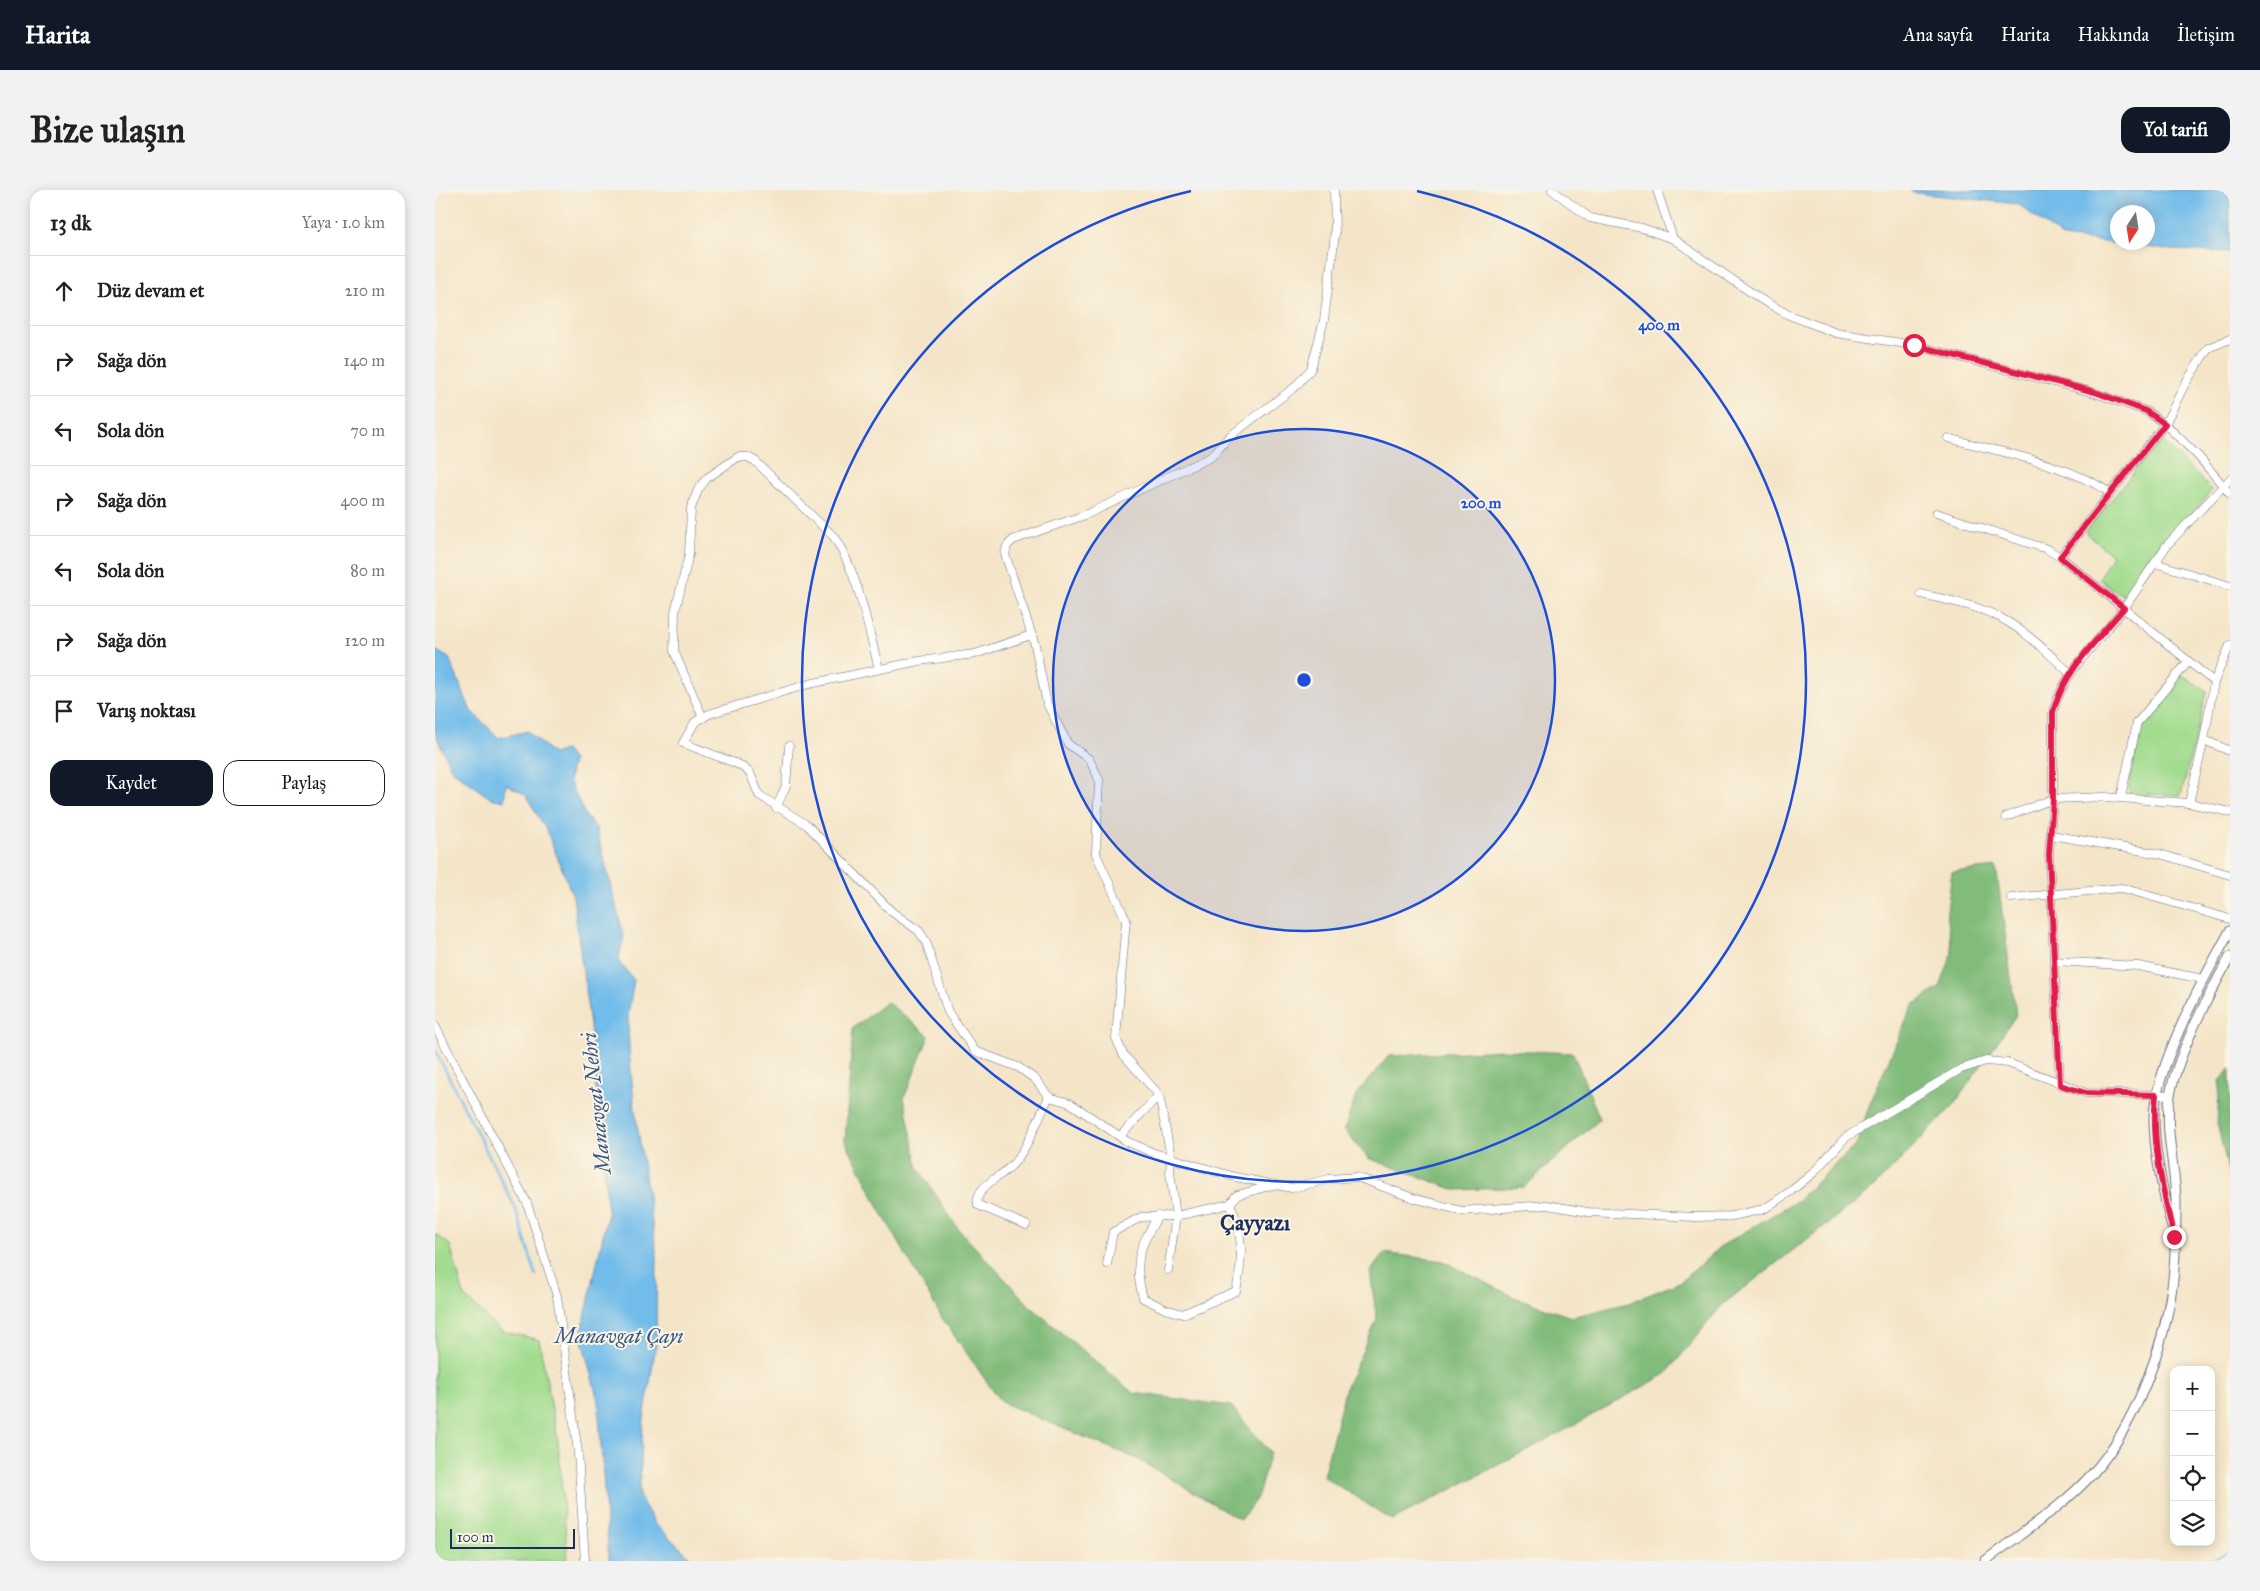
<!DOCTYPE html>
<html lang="tr">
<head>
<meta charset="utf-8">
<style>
	body { margin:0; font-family:"IM FELL Great Primer",serif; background:#f2f2f2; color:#222 }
	.controls { position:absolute; right:15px; bottom:15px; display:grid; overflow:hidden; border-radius:10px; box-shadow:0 2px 12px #0003 }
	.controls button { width:45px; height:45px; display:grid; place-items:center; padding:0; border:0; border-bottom:1px solid #e0e0e0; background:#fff; color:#222; font:25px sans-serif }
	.compass { position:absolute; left:1675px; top:15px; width:45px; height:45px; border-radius:50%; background:#fff; box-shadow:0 2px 12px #0003; rotate:192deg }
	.scale { position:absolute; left:15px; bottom:12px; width:125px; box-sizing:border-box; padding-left:5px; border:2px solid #1b2f5e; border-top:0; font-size:14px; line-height:18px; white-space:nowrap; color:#1b2f5e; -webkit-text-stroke:4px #fcf5e5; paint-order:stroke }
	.stop { position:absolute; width:15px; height:15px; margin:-11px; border:4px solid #e11d48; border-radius:50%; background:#fff }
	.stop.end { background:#e11d48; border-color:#fff; box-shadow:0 1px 5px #0008 }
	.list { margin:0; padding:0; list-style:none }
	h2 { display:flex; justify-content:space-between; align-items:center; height:65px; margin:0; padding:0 20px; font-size:21px }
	h2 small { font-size:16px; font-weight:400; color:#767676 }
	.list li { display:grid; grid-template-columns:32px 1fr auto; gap:15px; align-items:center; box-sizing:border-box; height:70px; padding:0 20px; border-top:1px solid #e0e0e0 }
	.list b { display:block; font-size:19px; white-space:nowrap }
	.list em { font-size:16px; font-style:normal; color:#767676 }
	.actions { display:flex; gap:10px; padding:15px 20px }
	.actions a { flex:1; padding:11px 0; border:1px solid #111827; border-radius:15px; text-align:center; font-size:18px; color:#111827 }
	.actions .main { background:#111827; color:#fff }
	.icon { flex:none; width:28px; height:28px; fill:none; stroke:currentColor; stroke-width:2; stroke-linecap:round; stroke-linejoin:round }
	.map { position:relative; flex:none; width:1795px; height:1371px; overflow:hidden; border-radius:15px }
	header { display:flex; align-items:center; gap:30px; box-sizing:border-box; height:70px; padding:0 25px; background:#111827; color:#fff }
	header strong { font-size:24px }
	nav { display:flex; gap:28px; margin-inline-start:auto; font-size:18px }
	.intro { display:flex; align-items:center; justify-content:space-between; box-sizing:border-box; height:120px; padding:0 30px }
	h1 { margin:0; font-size:35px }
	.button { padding:12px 22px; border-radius:15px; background:#111827; color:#fff; font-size:18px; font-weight:700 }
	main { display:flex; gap:30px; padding:0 30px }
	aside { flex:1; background:#fff; border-radius:15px; box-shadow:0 2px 12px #0003 }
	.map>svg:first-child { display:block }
</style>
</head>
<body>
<header>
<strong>Harita</strong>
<nav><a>Ana sayfa</a><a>Harita</a><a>Hakkında</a><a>İletişim</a></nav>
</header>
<div class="intro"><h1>Bize ulaşın</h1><a class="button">Yol tarifi</a></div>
<main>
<aside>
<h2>13 dk<small>Yaya · 1.0 km</small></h2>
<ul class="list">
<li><svg class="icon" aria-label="ahead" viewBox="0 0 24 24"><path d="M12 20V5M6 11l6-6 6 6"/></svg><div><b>Düz devam et</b></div><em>210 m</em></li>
<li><svg class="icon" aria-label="right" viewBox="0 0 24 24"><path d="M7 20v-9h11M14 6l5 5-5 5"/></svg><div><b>Sağa dön</b></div><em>140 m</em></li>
<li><svg class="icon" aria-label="left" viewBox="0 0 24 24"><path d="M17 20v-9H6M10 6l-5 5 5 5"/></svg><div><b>Sola dön</b></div><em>70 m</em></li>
<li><svg class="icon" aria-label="right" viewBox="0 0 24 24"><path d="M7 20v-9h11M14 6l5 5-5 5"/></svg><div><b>Sağa dön</b></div><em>400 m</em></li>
<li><svg class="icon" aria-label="left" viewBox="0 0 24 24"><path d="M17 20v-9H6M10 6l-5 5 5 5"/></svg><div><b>Sola dön</b></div><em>80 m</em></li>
<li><svg class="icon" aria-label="right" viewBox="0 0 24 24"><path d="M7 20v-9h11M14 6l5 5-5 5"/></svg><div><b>Sağa dön</b></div><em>120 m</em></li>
<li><svg class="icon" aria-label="arrive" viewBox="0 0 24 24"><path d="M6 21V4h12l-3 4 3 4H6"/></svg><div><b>Varış noktası</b></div></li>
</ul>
<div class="actions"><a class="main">Kaydet</a><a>Paylaş</a></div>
</aside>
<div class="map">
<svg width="1795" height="1371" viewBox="0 0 1795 1371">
	<rect width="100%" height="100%" fill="#fcf5e5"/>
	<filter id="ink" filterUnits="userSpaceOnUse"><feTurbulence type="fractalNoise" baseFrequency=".02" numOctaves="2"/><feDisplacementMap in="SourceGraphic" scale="10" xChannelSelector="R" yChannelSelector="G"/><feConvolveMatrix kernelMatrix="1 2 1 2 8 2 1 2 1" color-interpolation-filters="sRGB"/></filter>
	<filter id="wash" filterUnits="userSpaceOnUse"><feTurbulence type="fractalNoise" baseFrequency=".0096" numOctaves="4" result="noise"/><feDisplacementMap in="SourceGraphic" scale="20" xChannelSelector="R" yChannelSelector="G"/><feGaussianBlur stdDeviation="1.12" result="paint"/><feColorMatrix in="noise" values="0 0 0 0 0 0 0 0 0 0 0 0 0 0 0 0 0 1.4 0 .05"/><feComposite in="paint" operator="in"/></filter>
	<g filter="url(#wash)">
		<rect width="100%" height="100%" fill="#f4e5c8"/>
		<g fill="#a2dc8f" stroke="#5e8676">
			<polygon points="1726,249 1777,300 1688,406 1664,389 1677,365 1650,342"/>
			<polygon points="1747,485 1772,501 1746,605 1695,604 1694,595 1706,534"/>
			<polygon points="0,1044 15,1055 29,1106 66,1141 104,1150 123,1251 133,1371 0,1371"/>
		</g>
		<g fill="#81bc7a" stroke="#4e766c">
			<polygon points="1561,677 1581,825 1518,916 1436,1000 1287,1115 1231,1184 1123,1244 957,1330 888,1286 911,1197 942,1130 935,1082 949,1063 1008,1071 1079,1107 1136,1127 1194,1113 1245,1092 1288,1055 1363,1010 1422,954 1434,916 1477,816 1505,797 1517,764 1512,721 1517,682"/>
			<polygon points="452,812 494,846 469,908 483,978 524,1040 595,1116 698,1203 796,1216 835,1262 823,1306 806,1330 702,1269 566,1212 507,1128 447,1023 410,950 418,838"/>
			<polygon points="1070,860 1138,863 1165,929 1089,997 1021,1000 933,968 909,940 922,903 954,866"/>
			<polygon points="1795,878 1795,988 1782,933 1785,891"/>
		</g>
		<g fill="#71bcea" stroke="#4676a4" fill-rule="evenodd">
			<path d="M 1475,0 L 1795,0 L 1795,62 L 1736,60 L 1627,47 L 1583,14 L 1481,3 ZM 1712,22 L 1712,52 L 1682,52 L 1682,22 Z"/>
			<polygon points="0,460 14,468 36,521 64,548 93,541 118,564 130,560 138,570 134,590 151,627 161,638 189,747 183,771 199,790 193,825 194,861 199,913 222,1066 221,1155 208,1235 204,1306 220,1334 259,1371 174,1371 163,1211 146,1146 173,1023 156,844 138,706 111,639 90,604 71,594 69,611 55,608 17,580 0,543"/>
		</g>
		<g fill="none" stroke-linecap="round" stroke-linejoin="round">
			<g stroke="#71bcea" stroke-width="2.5">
				<polyline points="0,860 80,1017 101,1085"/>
				<polyline points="1772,1371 1795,1364"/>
			</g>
		</g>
	</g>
	<g filter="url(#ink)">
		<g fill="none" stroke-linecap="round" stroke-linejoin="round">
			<defs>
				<g id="minor">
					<polyline points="1117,0 1155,28 1207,38 1238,49 1327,110 1354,125 1401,143 1479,155 1660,203 1711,221 1730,234 1764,267 1795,304"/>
					<polyline points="1222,0 1238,49"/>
					<path d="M 1513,248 C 1567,263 1627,272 1674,302"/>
					<polyline points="1795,289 1732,355 1720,373 1795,396"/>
					<polyline points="1501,323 1612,359 1628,369 1779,492"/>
					<polyline points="1625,367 1730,234 1750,194 1773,158 1795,149"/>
					<path d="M 1486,404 C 1512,410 1540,415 1564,427 C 1591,441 1613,463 1635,483"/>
					<polyline points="596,445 540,464 484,471 374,494 274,524 260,532 248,553 305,575 315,583 324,605 372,635 457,722 484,741 491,752 513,822 540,861 583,877 600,889 614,907"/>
					<polyline points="1795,455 1779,492 1769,550 1754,613 1795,622"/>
					<path d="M 268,528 L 239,461 L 240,422 L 254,364 L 256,318 L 263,300 L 272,288 L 303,267 L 313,267 L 320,271 L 399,347 C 424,385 432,435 444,479"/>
					<polyline points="1769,550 1795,561"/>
					<polyline points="1686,607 1702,533 1753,472"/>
					<polyline points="341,618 351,596 354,556"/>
					<polyline points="1571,627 1618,609 1670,607 1754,613"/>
					<polyline points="1616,645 1725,664 1795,685"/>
					<polyline points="1576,708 1687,698 1795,729"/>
					<polyline points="1619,771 1703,776 1768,789"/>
					<polyline points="0,836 92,1013 122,1106 143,1263 150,1371"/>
					<path d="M 1625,895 L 1614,664 L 1618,609 L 1618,522 C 1629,480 1664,452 1689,418 C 1700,403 1709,388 1720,373"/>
					<polyline points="685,946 724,905"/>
					<path d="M 723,1026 C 704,1058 698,1071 708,1108 L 730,1119 L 748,1124 L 801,1101 C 808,1071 809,1043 795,1014"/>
					<path d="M 591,1035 L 543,1015 C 539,997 564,988 574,978 C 592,962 603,928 614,907 L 635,913 L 693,952 L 719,963 L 800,987 L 857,998 L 894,989 L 922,987 L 978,1008 L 1027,1021 L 1112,1015 L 1153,1022 L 1261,1027 L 1297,1026 L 1329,1019 L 1356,1001 L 1378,983 L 1411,947 L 1526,879 L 1551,871 L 1573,873 L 1651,903 L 1735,905"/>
					<polyline points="672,1074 678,1042 706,1027 741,1026 795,1014 802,1005 838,995"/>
					<polyline points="733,1080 741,1026 735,982 736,967 724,905 688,864 681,848 691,730 661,664 664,589 654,569 633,554 612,514 600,455 570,364 572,356 578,350 650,325 776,267 795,246 860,197 876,179 889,130 900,44 899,0"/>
				</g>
				<g id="tertiary">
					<path d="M 1737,1037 C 1728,1003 1719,964 1719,928 C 1719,878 1770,786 1795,741"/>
					<path d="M 1550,1371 C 1586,1343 1628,1317 1658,1283 C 1699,1237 1729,1158 1737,1097 C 1741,1070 1741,1042 1741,1014 C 1741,978 1729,942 1735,905 C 1743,862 1773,806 1795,767"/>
				</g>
			</defs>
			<use href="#minor" stroke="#676f83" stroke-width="9"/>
			<use href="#tertiary" stroke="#676f83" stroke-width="11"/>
			<use href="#minor" stroke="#fff" stroke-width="8"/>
			<use href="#tertiary" stroke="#fff" stroke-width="9"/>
		</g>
	</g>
	<g fill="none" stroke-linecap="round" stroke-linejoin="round" filter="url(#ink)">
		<path stroke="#e11d48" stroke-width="6" d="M 1479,155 L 1660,202 L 1711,221 L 1730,234 L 1625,367 L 1689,418 C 1662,450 1629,481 1618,522 L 1618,609 L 1614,664 L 1625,895 L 1651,903 L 1721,905 C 1716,952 1728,1001 1739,1047"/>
	</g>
	<circle cx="869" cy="490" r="251" fill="#1d4ed8" fill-opacity=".12"/>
	<g fill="none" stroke="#1d4ed8" stroke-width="2.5">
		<circle cx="869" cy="490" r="251"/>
		<path d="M982 1A502 502 0 1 1 756 1"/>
	</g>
	<g text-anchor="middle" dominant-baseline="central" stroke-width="4" stroke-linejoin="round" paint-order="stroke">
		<g font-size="21" font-style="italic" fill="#355988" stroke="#fcf5e5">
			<text transform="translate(161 913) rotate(-96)">Manavgat Nehri</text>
			<text x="184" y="1146">Manavgat Çayı</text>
		</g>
		<g font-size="22" font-weight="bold" fill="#1b2f5e" stroke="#fcf5e5">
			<text x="820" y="1032">Çayyazı</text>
		</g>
	</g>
	<circle cx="869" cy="490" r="8" fill="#1d4ed8" stroke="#fcf5e5" stroke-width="2.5"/>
	<g font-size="15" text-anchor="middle" font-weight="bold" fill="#1d4ed8" stroke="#fcf5e5" stroke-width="4" stroke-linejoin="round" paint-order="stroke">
		<text x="1224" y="140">400 m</text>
		<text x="1046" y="318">200 m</text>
	</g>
</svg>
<div class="controls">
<button>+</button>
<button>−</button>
<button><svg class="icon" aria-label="locate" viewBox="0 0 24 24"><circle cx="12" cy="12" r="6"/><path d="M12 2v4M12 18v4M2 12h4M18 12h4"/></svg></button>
<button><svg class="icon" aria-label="layers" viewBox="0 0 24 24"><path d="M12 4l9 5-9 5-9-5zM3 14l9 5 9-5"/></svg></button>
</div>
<svg class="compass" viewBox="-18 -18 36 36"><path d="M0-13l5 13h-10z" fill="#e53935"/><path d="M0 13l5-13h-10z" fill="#767676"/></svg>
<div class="scale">100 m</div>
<div class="stop" style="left:1479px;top:155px"></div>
<div class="stop end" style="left:1739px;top:1047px"></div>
</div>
</main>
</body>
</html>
